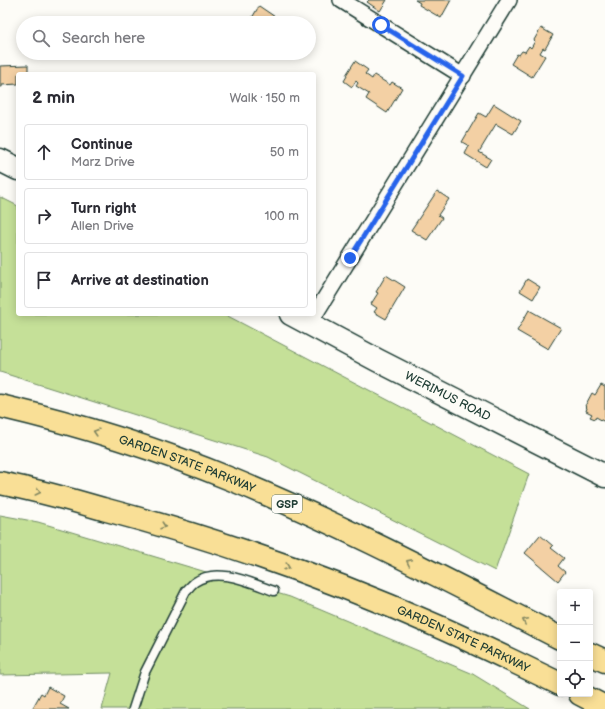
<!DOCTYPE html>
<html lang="en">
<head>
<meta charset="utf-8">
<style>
	body { margin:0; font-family:"Balsamiq Sans",sans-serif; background:#f2f2f3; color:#2b2b33 }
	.controls { position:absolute; right:12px; bottom:12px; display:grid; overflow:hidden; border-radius:4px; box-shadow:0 2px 10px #0003 }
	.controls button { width:36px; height:36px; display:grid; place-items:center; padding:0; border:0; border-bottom:1px solid #e1e1e2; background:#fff; color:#2b2b33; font:20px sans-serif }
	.stop { position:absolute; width:12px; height:12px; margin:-9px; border:3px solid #2563eb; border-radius:50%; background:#fff }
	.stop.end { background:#2563eb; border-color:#fff; box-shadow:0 1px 4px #0008 }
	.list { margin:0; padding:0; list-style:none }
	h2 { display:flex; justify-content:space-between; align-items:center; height:52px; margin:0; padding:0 16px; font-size:17px }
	h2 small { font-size:13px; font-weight:400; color:#7c7c81 }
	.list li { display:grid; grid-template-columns:26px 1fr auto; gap:12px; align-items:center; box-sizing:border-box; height:56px; margin:0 8px 8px; padding:0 8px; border:1px solid #e1e1e2; border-radius:4px }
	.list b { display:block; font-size:15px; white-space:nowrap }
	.list p { margin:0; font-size:13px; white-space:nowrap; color:#7c7c81 }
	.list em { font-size:13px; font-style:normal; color:#7c7c81 }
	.icon { flex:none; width:22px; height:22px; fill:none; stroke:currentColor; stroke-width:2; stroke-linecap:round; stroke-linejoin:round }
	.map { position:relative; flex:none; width:605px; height:709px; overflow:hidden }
	.search { position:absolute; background:#fff; box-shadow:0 2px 10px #0003; left:16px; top:16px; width:300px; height:44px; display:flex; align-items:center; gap:10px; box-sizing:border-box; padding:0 14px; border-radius:22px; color:#7c7c81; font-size:15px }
	.panel { position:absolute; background:#fff; box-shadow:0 2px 10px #0003; left:16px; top:72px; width:300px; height:244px; border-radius:4px }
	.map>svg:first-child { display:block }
</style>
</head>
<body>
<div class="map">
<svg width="605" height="709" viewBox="0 0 605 709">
	<rect width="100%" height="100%" fill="#fdfcf7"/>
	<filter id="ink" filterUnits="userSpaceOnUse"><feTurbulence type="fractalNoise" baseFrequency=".025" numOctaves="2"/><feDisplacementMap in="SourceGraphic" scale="8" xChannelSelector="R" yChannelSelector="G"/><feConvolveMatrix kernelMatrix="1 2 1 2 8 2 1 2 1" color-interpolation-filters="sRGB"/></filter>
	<g filter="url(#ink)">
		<g fill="#c5e098" stroke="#728e66">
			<polygon points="0,197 18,206 18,314 224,314 529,474 495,571 268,457 0,372"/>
			<polygon points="0,515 38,522 290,597 471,673 530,709 102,709 112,673 0,675"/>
		</g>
		<g fill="#f3d0a4" stroke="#1f3d34">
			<polygon points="369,0 387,0 380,11 367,2"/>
			<polygon points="415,0 451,0 441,18 419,5 420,3"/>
			<polygon points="259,6 284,23 285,21 289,23 249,23"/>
			<polygon points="541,28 553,35 545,49 543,48 540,53 545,56 532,77 511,64 517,54 519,55 522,51 525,52 529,46 531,48 535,41 534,40"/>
			<polygon points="355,61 368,70 365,74 372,79 374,75 390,85 392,82 402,88 387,113 366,99 369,94 356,86 358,83 356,81 352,87 344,81 347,76 346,75"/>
			<polygon points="28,65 28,74 18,74 18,84 2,85 2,87 0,87 0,66"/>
			<polygon points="494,104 521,121 513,134 496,124 479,152 491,159 486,167 465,154 469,146 462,142 479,113 486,117"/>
			<polygon points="437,191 449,199 438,215 442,218 427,240 411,230"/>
			<polygon points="386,275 405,287 386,319 374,312 377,308 371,304 378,293 376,292"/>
			<polygon points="527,279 540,287 533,299 520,291"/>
			<polygon points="529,310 561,328 548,349 517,331"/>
			<polygon points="601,385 605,387 605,422 596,417 595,419 590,417 592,414 586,411 587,408 585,406 592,393 595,395"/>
			<polygon points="540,535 553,546 551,548 564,558 558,566 565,572 558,581 525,553"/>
			<polygon points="48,687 64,696 60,704 69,709 32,709 41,693 44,695"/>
		</g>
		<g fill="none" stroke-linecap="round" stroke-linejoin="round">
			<defs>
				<path id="service" d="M 133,709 L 145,672 L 186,591 C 189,588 192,584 195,582 C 218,566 251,583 274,591"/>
				<g id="minor">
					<polyline points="341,0 463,76"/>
					<polyline points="309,324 509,0"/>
				</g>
				<g id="secondary">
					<polyline points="0,160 18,169"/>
					<path id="s1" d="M 291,314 L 377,360 L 605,476"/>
				</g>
				<g id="motorway">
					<path id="s2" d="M 0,406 C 77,424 160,450 233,480 C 345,526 452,583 560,638"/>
					<path id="s3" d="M 0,483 C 35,490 69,499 103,509 C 217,539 329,578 437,626 C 478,644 519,664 560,684"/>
					<polyline points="590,654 605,661"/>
					<polyline points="580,694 605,707"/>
				</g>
			</defs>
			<use href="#service" stroke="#1f3d34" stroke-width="11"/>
			<use href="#minor" stroke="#1f3d34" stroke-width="18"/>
			<use href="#secondary" stroke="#1f3d34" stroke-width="25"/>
			<use href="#motorway" stroke="#1f3d34" stroke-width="25"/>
			<use href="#service" stroke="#fdfcf7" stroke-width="8"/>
			<use href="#minor" stroke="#fdfcf7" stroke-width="15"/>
			<use href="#secondary" stroke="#fdfcf7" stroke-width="22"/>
			<use href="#motorway" stroke="#f9df96" stroke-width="22"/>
		</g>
		<defs><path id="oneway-chevron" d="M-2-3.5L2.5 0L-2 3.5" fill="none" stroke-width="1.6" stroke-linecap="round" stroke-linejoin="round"/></defs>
		<g stroke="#818660">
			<use href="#oneway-chevron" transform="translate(96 432) rotate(-163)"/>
			<use href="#oneway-chevron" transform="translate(38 492) rotate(14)"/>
			<use href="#oneway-chevron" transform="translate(163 526) rotate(18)"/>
			<use href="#oneway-chevron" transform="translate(409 562) rotate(-153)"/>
			<use href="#oneway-chevron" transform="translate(287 567) rotate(19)"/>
			<use href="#oneway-chevron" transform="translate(525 621) rotate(-153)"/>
		</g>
	</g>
	<g fill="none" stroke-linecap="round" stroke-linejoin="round" filter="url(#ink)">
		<polyline stroke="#2563eb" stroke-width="5" points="350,258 463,76 381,25"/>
	</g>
	<g text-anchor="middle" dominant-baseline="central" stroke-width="3" stroke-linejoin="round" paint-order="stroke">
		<rect fill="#fdfcf7" stroke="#62766e" stroke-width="1" x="272" y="495" width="30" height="18" rx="3"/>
		<g font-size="11" font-weight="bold" fill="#1f3d34">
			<text x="287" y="504">GSP</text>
		</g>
		<g font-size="12" fill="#1f3d34" stroke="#fdfcf7">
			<text stroke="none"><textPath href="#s1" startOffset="177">WERIMUS ROAD</textPath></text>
			<text stroke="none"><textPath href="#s2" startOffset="196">GARDEN STATE PARKWAY</textPath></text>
			<text stroke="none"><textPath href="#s3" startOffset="490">GARDEN STATE PARKWAY</textPath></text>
		</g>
	</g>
</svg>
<div class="controls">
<button>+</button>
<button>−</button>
<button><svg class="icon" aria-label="locate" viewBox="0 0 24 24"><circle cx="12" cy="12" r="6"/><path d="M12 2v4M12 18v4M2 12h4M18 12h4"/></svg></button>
</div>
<div class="stop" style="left:381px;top:25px"></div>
<div class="stop end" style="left:350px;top:258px"></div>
<div class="search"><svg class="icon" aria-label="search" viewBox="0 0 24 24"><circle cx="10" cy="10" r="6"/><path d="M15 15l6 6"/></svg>Search here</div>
<section class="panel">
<h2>2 min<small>Walk · 150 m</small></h2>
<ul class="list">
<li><svg class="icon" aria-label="ahead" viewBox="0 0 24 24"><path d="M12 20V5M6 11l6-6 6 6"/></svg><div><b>Continue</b><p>Marz Drive</p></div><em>50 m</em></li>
<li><svg class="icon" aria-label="right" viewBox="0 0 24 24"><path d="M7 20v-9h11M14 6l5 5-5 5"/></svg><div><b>Turn right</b><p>Allen Drive</p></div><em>100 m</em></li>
<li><svg class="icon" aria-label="arrive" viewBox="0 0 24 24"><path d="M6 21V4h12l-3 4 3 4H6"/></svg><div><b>Arrive at destination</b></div></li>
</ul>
</section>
</div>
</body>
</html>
